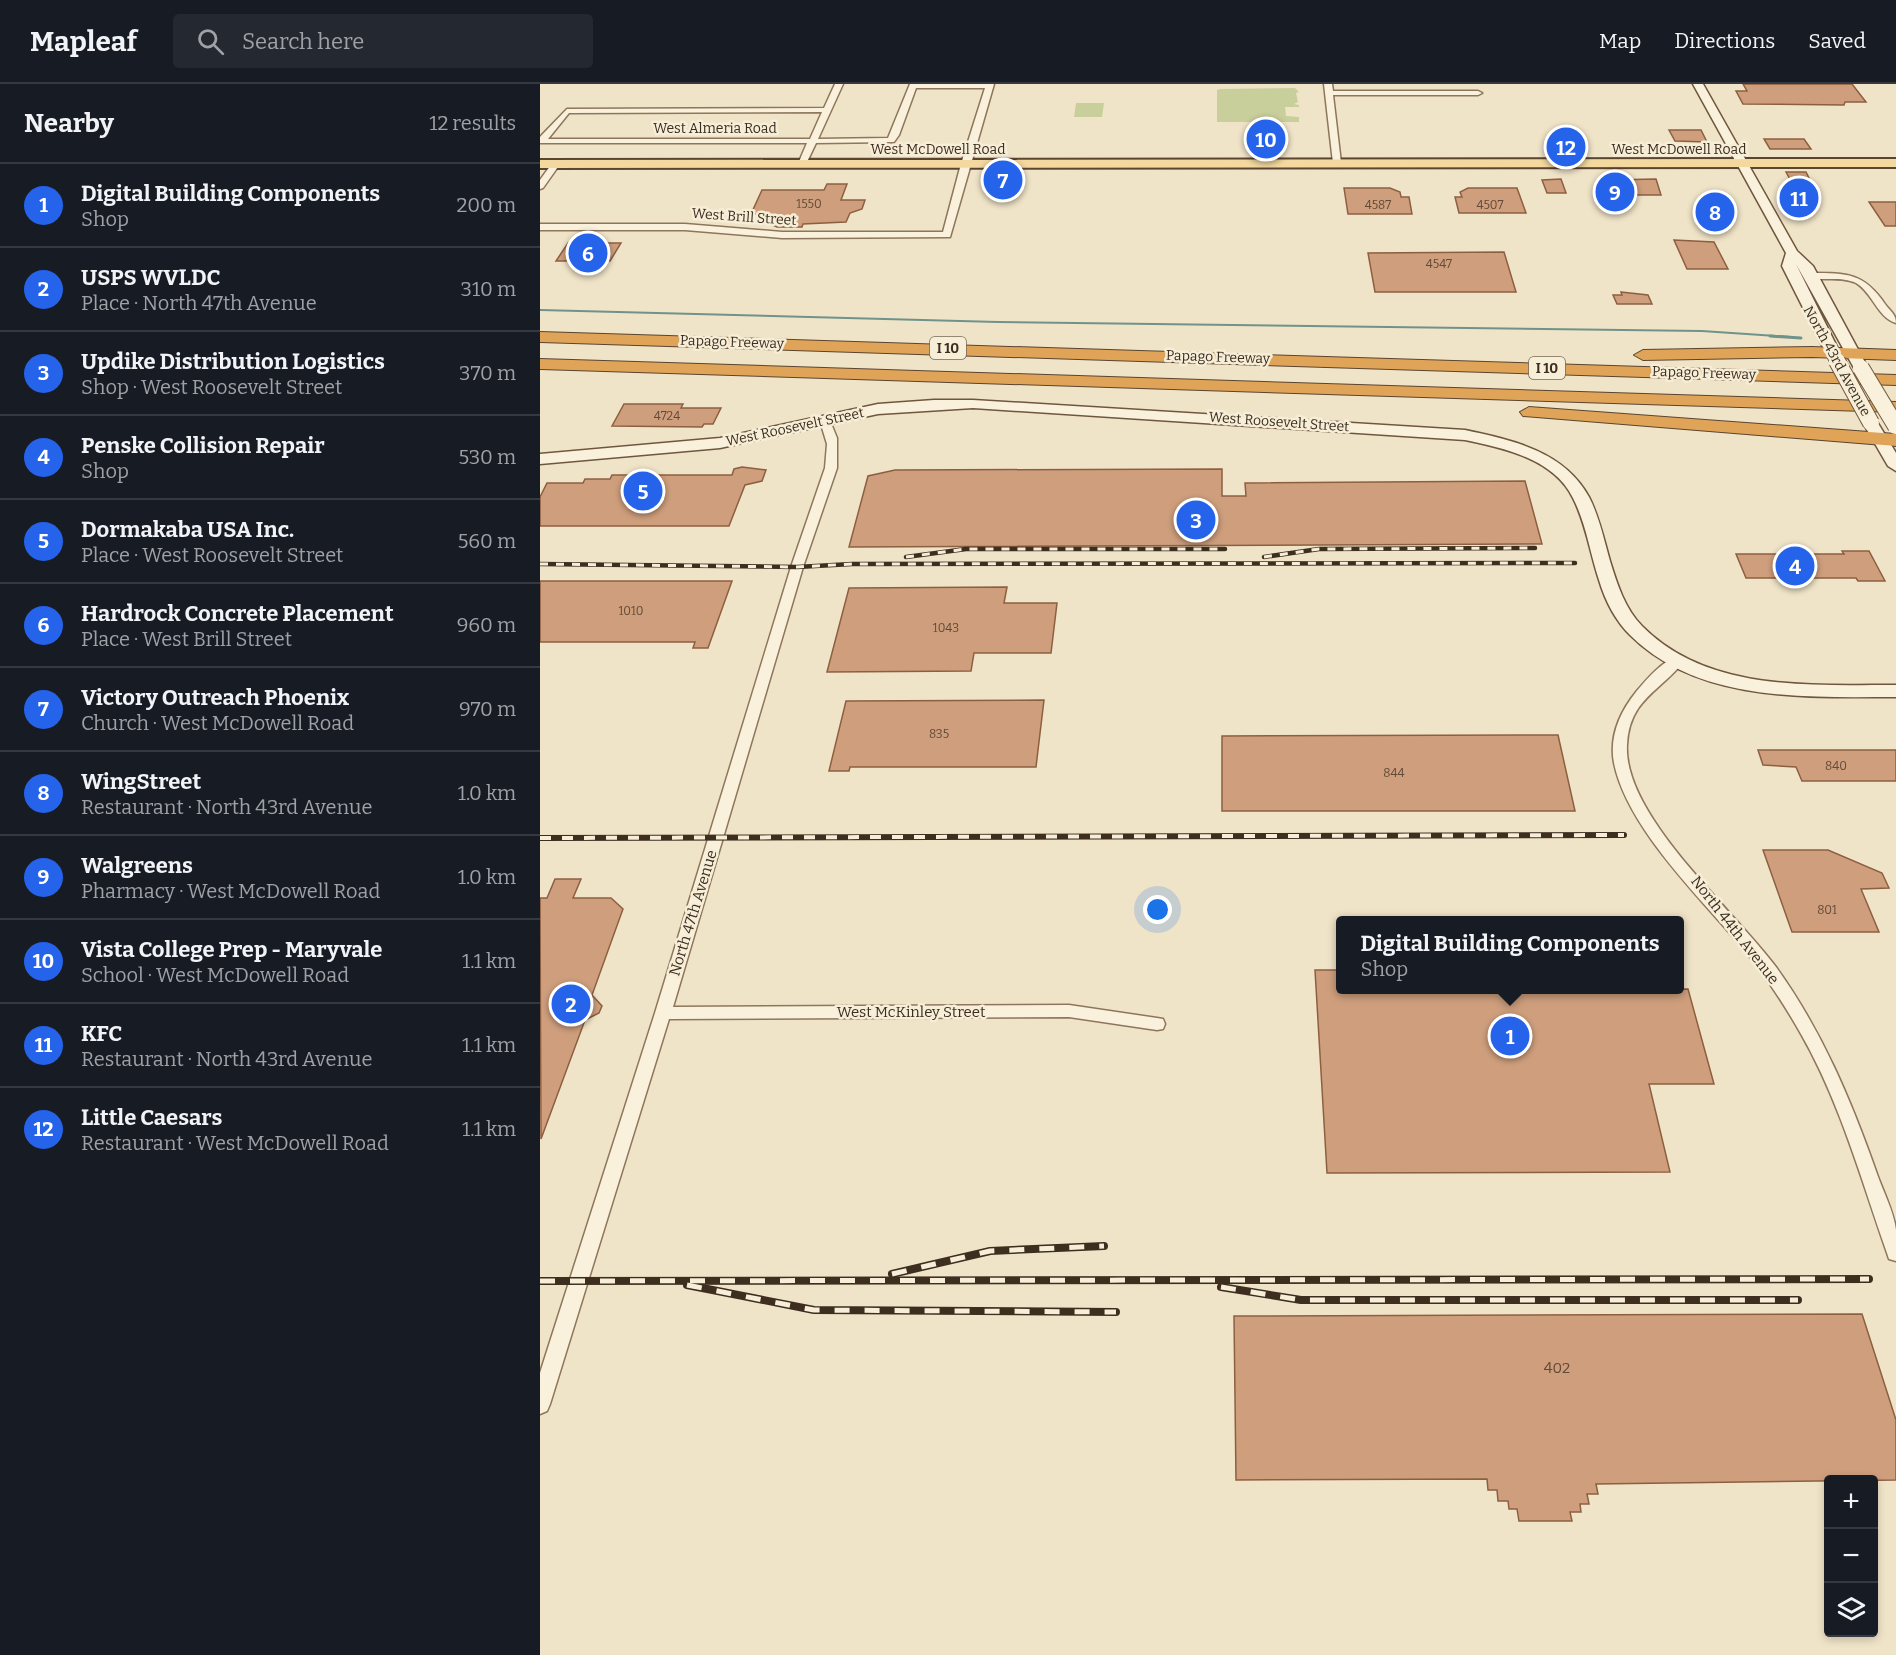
<!DOCTYPE html>
<html lang="en">
<head>
<meta charset="utf-8">
<style>
	body { margin:0; font-family:Bitter,serif; background:#242831; color:#f1f3f6 }
	.controls { position:absolute; right:18px; bottom:18px; display:grid; overflow:hidden; border-radius:6px; box-shadow:0 3px 9px #0003 }
	.controls button { width:54px; height:54px; display:grid; place-items:center; padding:0; border:0; border-bottom:2px solid #363941; background:#171b24; color:#f1f3f6; font:30px sans-serif }
	.you { position:absolute; left:618px; top:826px; width:21px; height:21px; margin:-15px; border:4px solid #fff; border-radius:50%; background:#1a73e8; box-shadow:0 0 0 9px #1a73e833 }
	.badge { display:grid; place-items:center; width:39px; height:39px; border-radius:50%; background:#2563eb; color:#fff; font-size:20px; font-weight:700 }
	.pin { position:absolute; translate:-50% -50%; border:3px solid #fff; box-shadow:0 2px 6px #0006 }
	.popup { position:absolute; left:796px; top:832px; width:348px; height:78px; box-sizing:border-box; display:grid; place-content:center; border-radius:6px; background:#171b24; filter:drop-shadow(0 2px 4px #0005); font-size:20px; white-space:nowrap; color:#9ea1a6 }
	.popup b { font-size:22px; color:#f1f3f6 }
	.popup::after { content:''; position:absolute; left:50%; top:100%; margin-left:-12px; border:12px solid transparent; border-top-color:#171b24 }
	.list { margin:0; padding:0; list-style:none }
	h2 { display:flex; justify-content:space-between; align-items:center; height:78px; margin:0; padding:0 24px; font-size:26px }
	h2 small { font-size:20px; font-weight:400; color:#9ea1a6 }
	.list li { display:grid; grid-template-columns:39px 1fr auto; gap:18px; align-items:center; box-sizing:border-box; height:84px; padding:0 24px; border-top:2px solid #363941 }
	.list b { display:block; font-size:22px; white-space:nowrap }
	.list p { margin:0; font-size:20px; white-space:nowrap; color:#9ea1a6 }
	.list em { font-size:20px; font-style:normal; color:#9ea1a6 }
	.icon { flex:none; width:33px; height:33px; fill:none; stroke:currentColor; stroke-width:2; stroke-linecap:round; stroke-linejoin:round }
	.map { position:relative; flex:none; width:1356px; height:1571px; overflow:hidden }
	header { display:flex; align-items:center; gap:36px; box-sizing:border-box; height:84px; padding:0 30px; background:#171b24; border-bottom:2px solid #363941 }
	header strong { font-size:28px }
	nav { display:flex; gap:33px; margin-inline-start:auto; font-size:21px }
	.search { width:420px; height:54px; background:#242831; display:flex; align-items:center; gap:15px; box-sizing:border-box; padding:0 21px; border-radius:6px; color:#9ea1a6; font-size:22px }
	main { display:flex }
	aside { flex:1; background:#171b24 }
	.map>svg:first-child { display:block }
</style>
</head>
<body>
<header>
<strong>Mapleaf</strong>
<div class="search"><svg class="icon" aria-label="search" viewBox="0 0 24 24"><circle cx="10" cy="10" r="6"/><path d="M15 15l6 6"/></svg>Search here</div>
<nav><a>Map</a><a>Directions</a><a>Saved</a></nav>
</header>
<main>
<aside>
<h2>Nearby<small>12 results</small></h2>
<ul class="list">
<li><span class="badge">1</span><div><b>Digital Building Components</b><p>Shop</p></div><em>200 m</em></li>
<li><span class="badge">2</span><div><b>USPS WVLDC</b><p>Place · North 47th Avenue</p></div><em>310 m</em></li>
<li><span class="badge">3</span><div><b>Updike Distribution Logistics</b><p>Shop · West Roosevelt Street</p></div><em>370 m</em></li>
<li><span class="badge">4</span><div><b>Penske Collision Repair</b><p>Shop</p></div><em>530 m</em></li>
<li><span class="badge">5</span><div><b>Dormakaba USA Inc.</b><p>Place · West Roosevelt Street</p></div><em>560 m</em></li>
<li><span class="badge">6</span><div><b>Hardrock Concrete Placement</b><p>Place · West Brill Street</p></div><em>960 m</em></li>
<li><span class="badge">7</span><div><b>Victory Outreach Phoenix</b><p>Church · West McDowell Road</p></div><em>970 m</em></li>
<li><span class="badge">8</span><div><b>WingStreet</b><p>Restaurant · North 43rd Avenue</p></div><em>1.0 km</em></li>
<li><span class="badge">9</span><div><b>Walgreens</b><p>Pharmacy · West McDowell Road</p></div><em>1.0 km</em></li>
<li><span class="badge">10</span><div><b>Vista College Prep - Maryvale</b><p>School · West McDowell Road</p></div><em>1.1 km</em></li>
<li><span class="badge">11</span><div><b>KFC</b><p>Restaurant · North 43rd Avenue</p></div><em>1.1 km</em></li>
<li><span class="badge">12</span><div><b>Little Caesars</b><p>Restaurant · West McDowell Road</p></div><em>1.1 km</em></li>
</ul>
</aside>
<div class="map">
<svg width="1356" height="1571" viewBox="0 0 1356 1571">
	<rect width="100%" height="100%" fill="#f0e4c8"/>
	<g fill="#c9cf9b">
		<polygon points="755,4 759,8 756,9 758,18 754,20 759,21 759,23 745,23 746,32 759,33 759,38 677,38 677,6 680,5"/>
		<polygon points="536,19 564,19 562,33 534,33"/>
	</g>
	<g fill="none" stroke-linecap="round" stroke-linejoin="round">
		<polyline stroke="#6f938a" stroke-width="2" points="0,226 458,238 1162,247 1251,253"/>
		<polyline stroke="#6f938a" stroke-width="3" points="1230,252 1261,254"/>
	</g>
	<g fill="#cf9f7d" stroke="#8d5f41" stroke-width="1.5">
		<polygon points="1203,0 1312,0 1326,18 1305,18 1304,21 1203,20 1196,7 1207,7"/>
		<polygon points="1129,46 1161,46 1167,58 1135,57"/>
		<polygon points="1224,55 1264,55 1271,65 1230,65"/>
		<polygon points="1246,88 1266,88 1275,106 1256,106"/>
		<polygon points="1021,95 1026,109 1007,109 1002,96"/>
		<polygon points="1116,95 1121,111 1078,111 1071,96"/>
		<polygon points="287,100 307,100 301,116 325,116 322,125 310,129 306,138 263,140 262,143 237,143 228,139 231,133 226,133 228,130 211,130 222,106 284,106"/>
		<polygon points="804,104 850,104 860,108 861,113 869,113 872,130 808,130"/>
		<polygon points="928,104 977,104 986,129 919,129 915,113 922,113 920,108"/>
		<polygon points="1329,118 1356,118 1356,142 1345,142"/>
		<polygon points="1134,156 1174,158 1188,185 1147,185"/>
		<polygon points="28,159 81,159 70,177 16,177"/>
		<polygon points="964,168 976,208 835,208 828,169"/>
		<polygon points="1081,208 1108,211 1112,220 1077,220 1073,211 1082,211"/>
		<polygon points="84,320 143,320 141,324 181,324 173,340 164,340 162,343 72,342"/>
		<polygon points="202,383 226,386 222,397 205,401 189,442 0,442 0,413 7,399 43,399 45,395 70,395 72,391 192,391 194,385"/>
		<polygon points="682,385 682,412 706,412 705,399 985,397 1002,460 309,463 328,392 355,386"/>
		<polygon points="1302,467 1329,467 1345,497 1318,497 1316,494 1206,494 1196,470 1304,470"/>
		<polygon points="0,497 192,497 168,564 153,564 155,558 0,558"/>
		<polygon points="467,503 464,519 517,519 511,569 434,569 431,587 287,588 309,504"/>
		<polygon points="504,616 496,683 310,683 309,687 289,687 306,617"/>
		<polygon points="1018,651 1035,727 682,727 682,652"/>
		<polygon points="1218,666 1356,666 1356,697 1262,697 1256,683 1223,681"/>
		<polygon points="1223,766 1288,766 1342,789 1349,804 1321,805 1339,848 1252,848"/>
		<polygon points="15,795 41,795 33,814 71,814 83,825 52,911 62,922 59,929 45,936 1,1055 0,814 7,814"/>
		<polygon points="775,886 801,886 801,906 1148,905 1174,1000 1109,1000 1130,1088 787,1089"/>
		<polygon points="1322,1230 1356,1336 1356,1396 1056,1400 1058,1410 1047,1410 1049,1420 1040,1420 1041,1428 1030,1428 1032,1437 979,1437 977,1425 969,1425 968,1417 958,1417 957,1406 948,1406 947,1395 696,1396 694,1232"/>
	</g>
	<g fill="none" stroke-linecap="round" stroke-linejoin="round">
		<defs>
			<g id="street">
				<path d="M 295,0 L 303,0 L 278,55 L 348,54 L 370,0 L 454,0 L 410,153 L 242,154 L 145,146 L 0,146 L 0,140 L 145,140 L 242,148 L 403,148 L 421,80 L 445,4 L 376,4 L 359,51 L 354,58 L 276,59 L 266,80 L 262,83 L 258,80 L 267,59 L 0,59 L 0,53 L 27,25 L 284,24 ZM 282,28 L 270,55 L 8,55 L 29,29 Z"/>
				<polygon points="784,0 792,0 793,7 938,7 942,9 938,11 793,11 801,79 797,82 793,79"/>
				<polygon points="13,78 20,80 3,104 0,105 0,96"/>
				<path d="M 1272,189 C 1307,189 1324,189 1345,220 C 1350,227 1356,230 1356,239 C 1337,233 1333,209 1316,199 C 1301,192 1284,197 1269,194 L 1269,190 Z"/>
				<polygon points="285,334 290,337 297,354 297,384 263,483 133,923 529,921 617,934 623,935 625,940 623,945 617,946 529,933 129,935 10,1320 7,1327 0,1330 0,1289 115,929 251,483 285,384 287,360 280,337"/>
				<path d="M 1137,573 L 1144,577 C 1121,607 1089,615 1087,661 C 1083,732 1195,827 1236,883 C 1282,947 1311,1016 1337,1090 C 1343,1107 1354,1128 1356,1146 C 1356,1156 1356,1167 1356,1177 L 1349,1175 L 1347,1169 C 1321,1095 1300,1018 1261,950 C 1243,918 1223,888 1199,860 C 1158,811 1087,743 1074,679 C 1069,653 1080,628 1096,608 C 1106,596 1122,577 1137,573 Z"/>
			</g>
			<g id="secondary">
				<polygon points="1153,0 1163,0 1257,167 1273,182 1328,284 1326,287 1316,287 1314,284 1256,180 1304,277 1297,281 1290,277 1242,182 1246,169"/>
				<path d="M 394,316 L 433,316 L 925,346 C 972,356 1024,367 1049,413 C 1059,432 1064,456 1070,477 C 1077,500 1085,525 1102,542 C 1167,608 1270,601 1356,601 L 1356,613 C 1266,613 1158,619 1090,551 C 1075,536 1065,516 1059,496 C 1050,469 1046,439 1033,414 C 1014,375 964,364 925,356 L 433,324 L 338,330 L 180,364 L 0,380 L 0,370 L 180,354 L 338,320 Z"/>
				<polygon points="1331,334 1336,336 1356,369 1356,387 1348,382 1323,339"/>
			</g>
			<polygon id="primary" points="1356,75 1356,83 0,84 0,76"/>
			<g id="highway">
				<polygon points="0,248 1356,291 1356,301 0,258"/>
				<polygon points="1272,263 1356,266 1356,276 1272,273 1103,276 1094,271 1103,266"/>
				<polygon points="0,275 1356,318 1356,328 0,285"/>
				<polygon points="989,323 1356,350 1356,362 983,332 980,328"/>
			</g>
		</defs>
		<use href="#street" stroke="#8d765c" stroke-width="3"/>
		<use href="#secondary" stroke="#6f573f" stroke-width="3"/>
		<use href="#primary" stroke="#5b4430" stroke-width="4"/>
		<use href="#highway" stroke="#5b4430" stroke-width="2"/>
		<use href="#street" fill="#faf1dc" fill-rule="evenodd"/>
		<use href="#secondary" fill="#faf1dc" fill-rule="evenodd"/>
		<use href="#primary" fill="#f3d9a0" fill-rule="evenodd"/>
		<use href="#highway" fill="#e0a458" fill-rule="evenodd"/>
		<defs>
			<g id="rail-far2">
				<polyline points="366,473 426,465 685,465"/>
				<polyline points="724,473 779,465 995,464"/>
				<polyline points="0,480 257,483 312,480 1035,479"/>
			</g>
			<polyline id="rail-far1" points="0,754 1084,751"/>
			<g id="rail">
				<polyline points="352,1190 450,1167 564,1162"/>
				<polyline points="0,1197 1329,1195"/>
				<polyline points="147,1201 274,1226 576,1228"/>
				<polyline points="681,1203 761,1216 1258,1216"/>
			</g>
		</defs>
		<use href="#rail-far2" stroke="#3d2e20" stroke-width="4.5"/>
		<use href="#rail-far1" stroke="#3d2e20" stroke-width="6"/>
		<use href="#rail" stroke="#3d2e20" stroke-width="8"/>
		<use href="#rail-far2" stroke="#f7eed8" stroke-width="3" stroke-dasharray="8" stroke-linecap="butt"/>
		<use href="#rail-far1" stroke="#f7eed8" stroke-width="4" stroke-dasharray="11" stroke-linecap="butt"/>
		<use href="#rail" stroke="#f7eed8" stroke-width="5" stroke-dasharray="15" stroke-linecap="butt"/>
		<defs>
			<g id="secondary-bridge">
				<polyline points="1297,277 1331,339"/>
				<polyline points="1321,284 1356,342"/>
			</g>
		</defs>
		<use href="#secondary-bridge" stroke="#6f573f" stroke-width="18" stroke-linecap="butt"/>
		<use href="#secondary-bridge" stroke="#faf1dc" stroke-width="16"/>
	</g>
	<g text-anchor="middle" dominant-baseline="central" stroke-width="5" stroke-linejoin="round" paint-order="stroke">
		<g font-size="12" fill="#624a37">
			<text x="269" y="120">1550</text>
			<text x="838" y="121">4587</text>
			<text x="950" y="121">4507</text>
			<text x="899" y="180">4547</text>
			<text x="127" y="332">4724</text>
			<text x="91" y="527">1010</text>
			<text x="406" y="544">1043</text>
			<text x="399" y="650">835</text>
			<text x="1296" y="682">840</text>
			<text x="854" y="689">844</text>
			<text x="1287" y="826">801</text>
		</g>
		<g font-size="14" fill="#3d2e20" stroke="#f7eed8">
			<text x="175" y="44">West Almeria Road</text>
			<text x="398" y="65">West McDowell Road</text>
			<text x="1139" y="65">West McDowell Road</text>
			<text transform="translate(204 133) rotate(4)">West Brill Street</text>
			<text transform="translate(192 258) rotate(2)">Papago Freeway</text>
			<text transform="translate(678 273) rotate(2)">Papago Freeway</text>
			<text transform="translate(1297 277) rotate(61)">North 43rd Avenue</text>
			<text transform="translate(1164 289) rotate(2)">Papago Freeway</text>
			<text transform="translate(739 338) rotate(4)">West Roosevelt Street</text>
			<text transform="translate(255 343) rotate(-12)">West Roosevelt Street</text>
		</g>
		<g fill="#f7eed8" stroke="#756857" stroke-width="1.5">
			<rect x="390" y="253" width="36" height="22" rx="4.5"/>
			<rect x="989" y="273" width="36" height="22" rx="4.5"/>
		</g>
		<g font-size="14" font-weight="bold" fill="#3d2e20">
			<text x="408" y="264">I 10</text>
			<text x="1007" y="284">I 10</text>
		</g>
		<g font-size="15" fill="#3d2e20" stroke="#f7eed8">
			<text transform="translate(153 829) rotate(-73)">North 47th Avenue</text>
			<text transform="translate(1195 846) rotate(52)">North 44th Avenue</text>
			<text x="371" y="928">West McKinley Street</text>
		</g>
		<g font-size="15" fill="#624a37">
			<text x="1017" y="1284">402</text>
		</g>
	</g>
</svg>
<div class="controls">
<button>+</button>
<button>−</button>
<button><svg class="icon" aria-label="layers" viewBox="0 0 24 24"><path d="M12 4l9 5-9 5-9-5zM3 14l9 5 9-5"/></svg></button>
</div>
<div class="you"></div>
<div class="pin badge" style="left:970px;top:952px">1</div>
<div class="popup"><b>Digital Building Components</b>Shop</div>
<div class="pin badge" style="left:31px;top:920px">2</div>
<div class="pin badge" style="left:656px;top:436px">3</div>
<div class="pin badge" style="left:1255px;top:482px">4</div>
<div class="pin badge" style="left:103px;top:407px">5</div>
<div class="pin badge" style="left:48px;top:169px">6</div>
<div class="pin badge" style="left:463px;top:96px">7</div>
<div class="pin badge" style="left:1175px;top:128px">8</div>
<div class="pin badge" style="left:1075px;top:108px">9</div>
<div class="pin badge" style="left:726px;top:55px">10</div>
<div class="pin badge" style="left:1259px;top:114px">11</div>
<div class="pin badge" style="left:1026px;top:63px">12</div>
</div>
</main>
</body>
</html>
